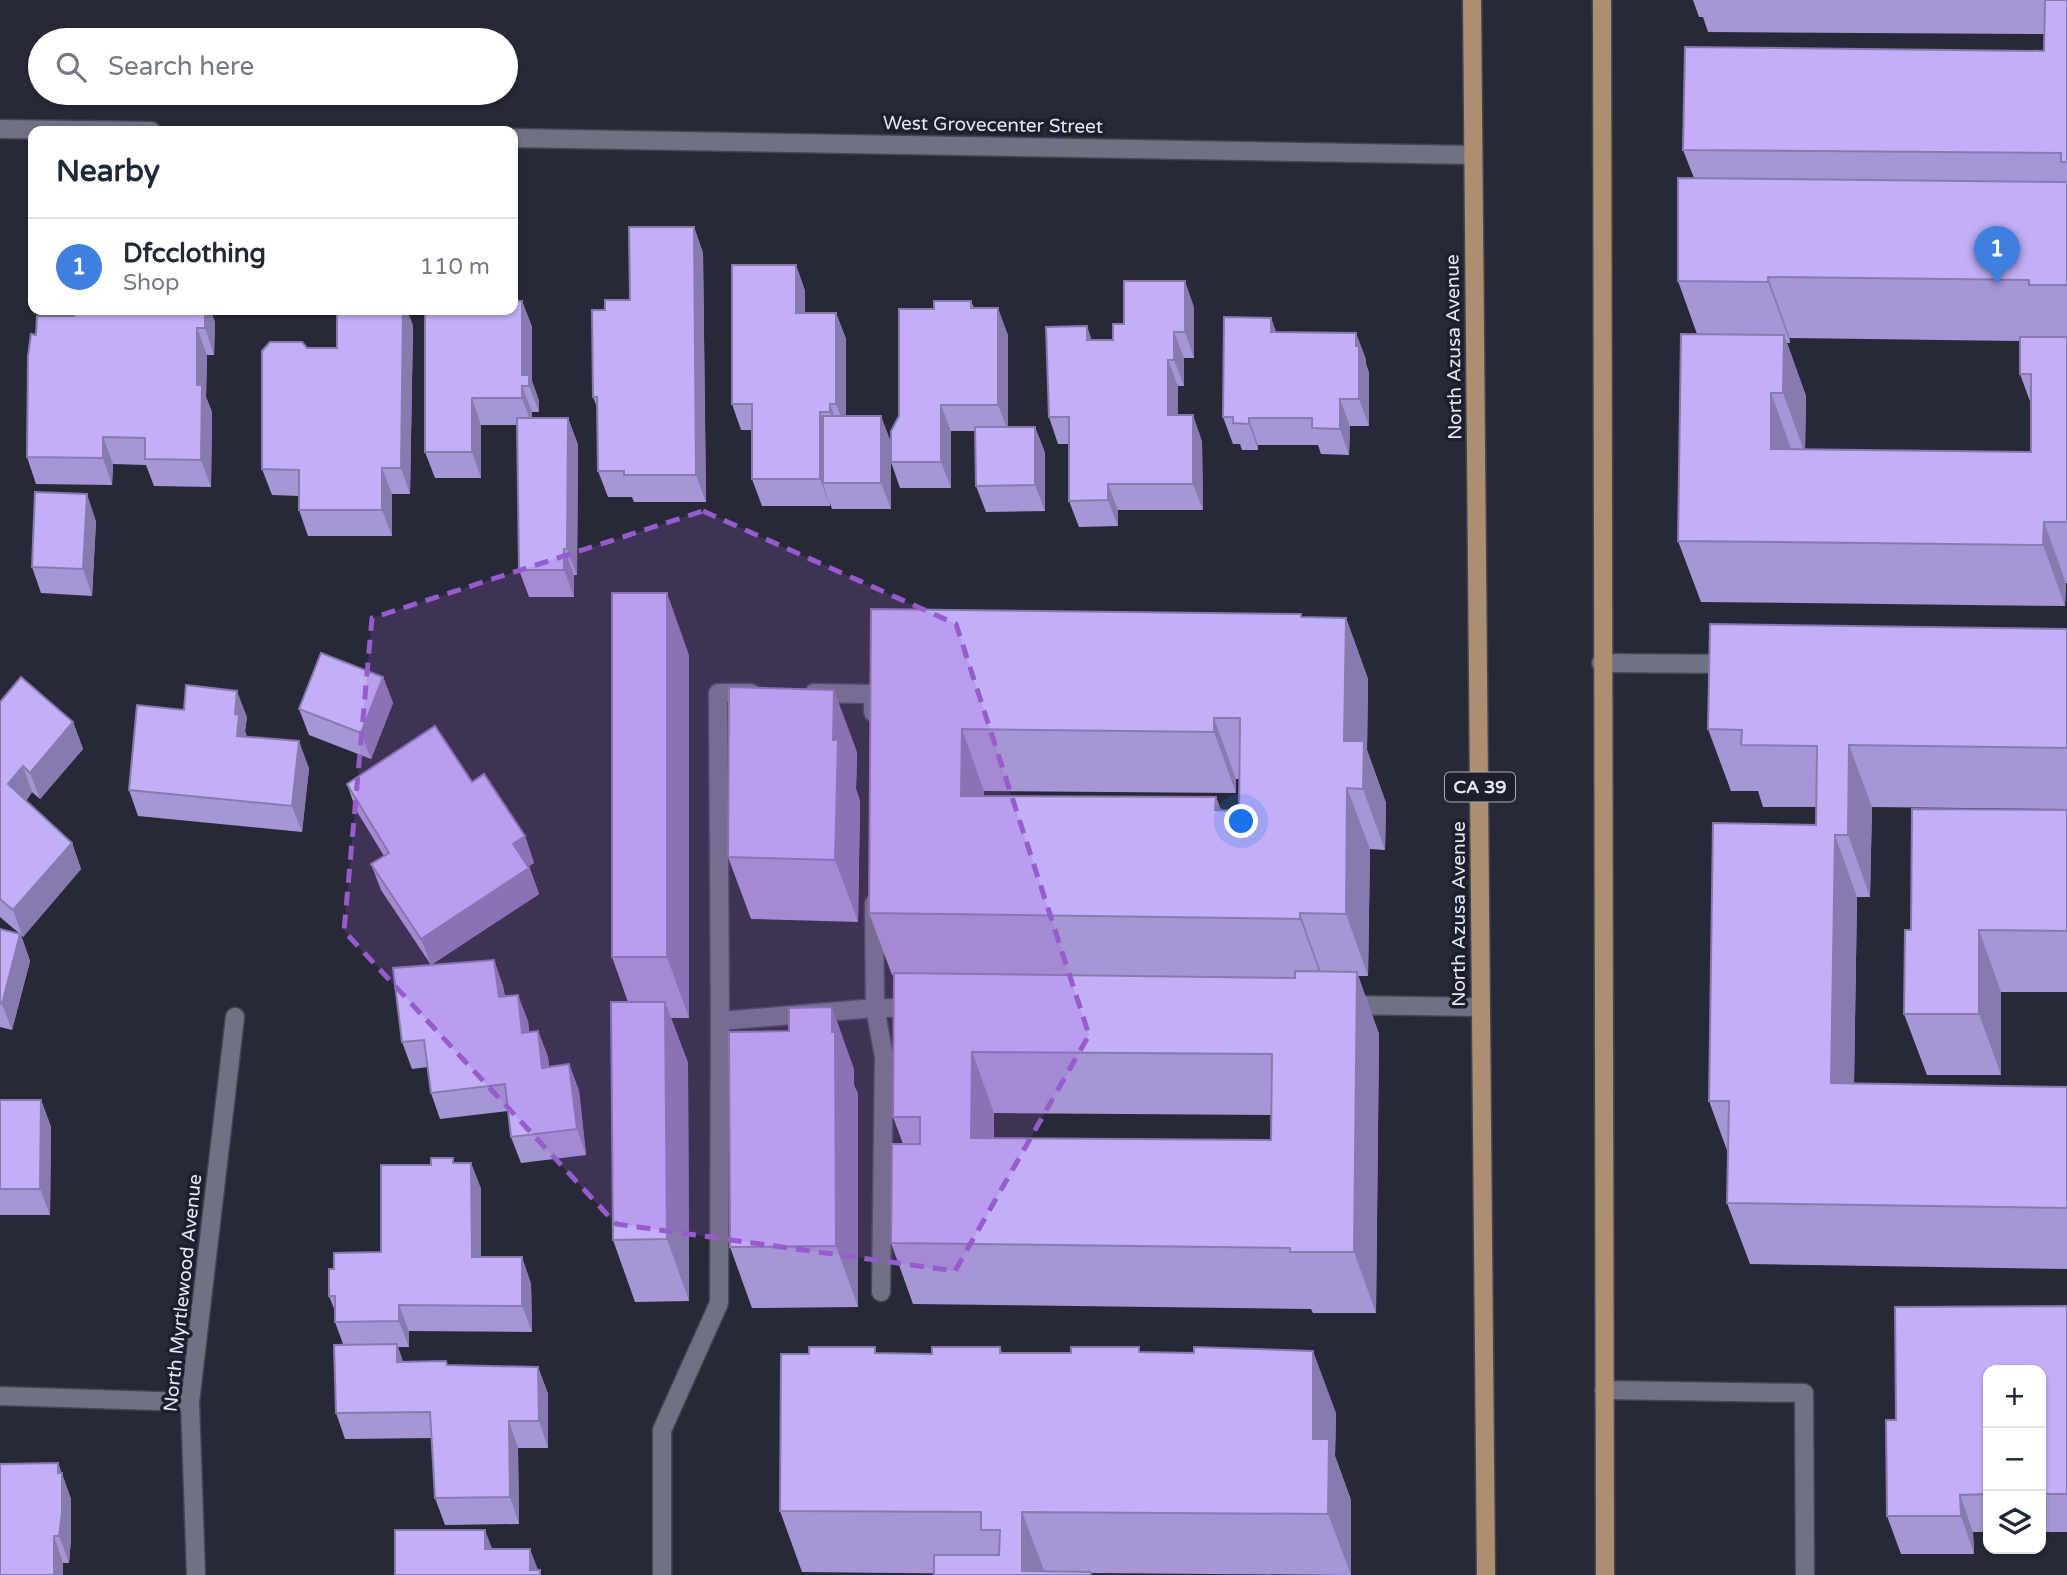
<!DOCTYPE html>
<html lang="en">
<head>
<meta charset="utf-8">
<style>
	body { margin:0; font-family:"Varela Round",sans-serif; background:#f6f6f7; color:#1f2937 }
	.controls { position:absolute; right:21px; bottom:21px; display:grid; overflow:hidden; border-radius:14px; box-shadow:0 2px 5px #0004 }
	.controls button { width:63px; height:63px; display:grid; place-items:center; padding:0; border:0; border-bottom:2px solid #e0e1e3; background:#fff; color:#1f2937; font:35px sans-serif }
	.you { position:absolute; left:1242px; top:822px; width:24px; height:24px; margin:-18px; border:5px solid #fff; border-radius:50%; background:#1a73e8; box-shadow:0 0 0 10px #1a73e833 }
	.badge { display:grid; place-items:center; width:46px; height:46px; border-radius:50%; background:#111827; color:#fff; font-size:23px; font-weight:700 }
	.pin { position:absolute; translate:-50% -58px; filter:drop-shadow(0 2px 4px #0008) }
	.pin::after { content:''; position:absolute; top:37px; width:24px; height:21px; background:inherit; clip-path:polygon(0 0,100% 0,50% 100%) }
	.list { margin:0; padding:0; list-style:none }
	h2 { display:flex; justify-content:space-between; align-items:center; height:91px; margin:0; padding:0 28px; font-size:30px }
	h2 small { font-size:23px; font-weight:400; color:#747a83 }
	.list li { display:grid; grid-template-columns:46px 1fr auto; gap:21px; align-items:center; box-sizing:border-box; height:98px; padding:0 28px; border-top:2px solid #e0e1e3 }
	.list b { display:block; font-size:26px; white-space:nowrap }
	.list p { margin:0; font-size:23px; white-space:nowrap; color:#747a83 }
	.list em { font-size:23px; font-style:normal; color:#747a83 }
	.icon { flex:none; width:38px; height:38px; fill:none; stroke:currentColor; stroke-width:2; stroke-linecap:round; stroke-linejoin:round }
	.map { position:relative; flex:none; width:2067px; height:1575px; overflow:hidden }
	.search { position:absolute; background:#fff; box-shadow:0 2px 5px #0004; left:28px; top:28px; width:490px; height:77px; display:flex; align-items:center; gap:18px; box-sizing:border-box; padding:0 24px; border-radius:38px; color:#747a83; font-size:26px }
	.panel { position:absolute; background:#fff; box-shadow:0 2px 5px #0004; left:28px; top:126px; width:490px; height:189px; border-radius:14px }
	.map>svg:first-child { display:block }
</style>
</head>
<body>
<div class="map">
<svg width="2067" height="1575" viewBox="0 0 2067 1575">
	<rect width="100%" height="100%" fill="#282938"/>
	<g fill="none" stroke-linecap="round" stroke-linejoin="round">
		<defs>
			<g id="service">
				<polyline points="1601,663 1731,664"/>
				<polyline points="751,693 718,693 720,1021 875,1008 918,1008"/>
				<polyline points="814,693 873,694 873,712"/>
				<polyline points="874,904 875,1008 884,1056 881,1292"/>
				<polyline points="1345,1005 1481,1007"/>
				<polyline points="1604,1390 1804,1393 1805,1575"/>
				<polyline points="662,1575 662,1430 719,1303 720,1021"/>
			</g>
			<g id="minor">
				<polyline points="0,129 151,131"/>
				<polyline points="513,138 1472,155"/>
				<polyline points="0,1396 190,1402"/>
				<polyline points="196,1575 190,1402 235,1017"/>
			</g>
			<g id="primary">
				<polyline points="1472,0 1486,1575"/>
				<polyline points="1602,0 1605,1575"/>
			</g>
		</defs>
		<use href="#service" stroke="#444551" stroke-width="21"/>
		<use href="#minor" stroke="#444551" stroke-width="21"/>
		<use href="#primary" stroke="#444551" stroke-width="21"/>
		<use href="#service" stroke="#707284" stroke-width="18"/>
		<use href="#minor" stroke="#707284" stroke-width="18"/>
		<use href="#primary" stroke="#ac8f71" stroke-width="18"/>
	</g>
	<g fill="#a796d5" fill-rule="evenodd">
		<path d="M 1693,0 L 2067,0 L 2067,583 L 2066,583 L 2065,606 L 1701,602 L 1678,541 L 1697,334 L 1678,281 L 1694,178 L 1683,150 L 2044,51 L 2045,34 L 1708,32 L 1703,17 L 1699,17 ZM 1790,338 L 2020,341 L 2020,374 L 2031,404 L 2031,452 L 1805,449 L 1806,396 L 1787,343 L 1790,343 Z"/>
		<polygon points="694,227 703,253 706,502 634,502 632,497 608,497 598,471 598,410 593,397 605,310 630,300"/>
		<polygon points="796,265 805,291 805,313 836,313 846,339 846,416 891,442 934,309 971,301 974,308 1008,335 1008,427 1035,427 1045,453 1045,511 986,512 976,486 975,431 951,431 951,488 900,488 891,462 891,509 832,509 830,503 830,506 762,506 752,479 752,430 741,430 732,404"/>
		<polygon points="522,301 532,327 532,381 539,401 539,412 532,412 532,418 568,418 578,445 577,575 574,575 574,597 529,597 519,570 517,425 481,425 481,478 435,478 425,452"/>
		<polygon points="1194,307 1194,358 1184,358 1184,386 1178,386 1178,415 1202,441 1203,510 1118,510 1118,526 1079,527 1069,501 1069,444 1058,444 1049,417 1087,326 1091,340 1113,340 1124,324"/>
		<polygon points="210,310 215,322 214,355 207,355 206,397 212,412 211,487 154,486 146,465 113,464 112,485 36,484 27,457 36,335 74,316"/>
		<polygon points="1271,318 1276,332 1366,359 1366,364 1369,373 1369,426 1350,426 1349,455 1321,454 1318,445 1258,445 1258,450 1242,450 1240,444 1233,444 1223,417"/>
		<polygon points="413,325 410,494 392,494 392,536 308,536 299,510 299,496 272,495 262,469 307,348 337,348"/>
		<polygon points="96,521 92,596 41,593 32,567"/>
		<path d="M 871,609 L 1346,618 L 1368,679 L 1367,750 L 1386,803 L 1385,850 L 1370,849 L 1368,976 L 1358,976 L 1379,1034 L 1376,1313 L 1313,1313 L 1311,1309 L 913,1304 L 891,1243 L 903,1144 L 893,1117 L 894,975 L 892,975 L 869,913 ZM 1236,779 L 1239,779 L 1239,811 L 1221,810 L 1216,797 L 984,796 L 984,791 L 1236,793 ZM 994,1113 L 1272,1115 L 1271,1140 L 994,1139 Z"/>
		<polygon points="2067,629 2067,809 1872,807 1870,897 1857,897 1854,1084 2067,1087 2067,1269 1750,1264 1727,1203 1728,1153 1709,1101 1816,825 1816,807 1763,807 1758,791 1731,791 1708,729"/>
		<polygon points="689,655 689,1018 671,1018 688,1063 689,1301 635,1302 613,1240 628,1002 612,957"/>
		<polygon points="383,677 393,703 371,759 309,735 299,709"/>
		<polygon points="0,702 73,722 83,749 40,799 32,792 26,801 72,843 81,869 23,937 21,935 30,961 12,1030 0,1027 0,929 20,934 0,917"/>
		<polygon points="247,717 245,731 247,737 309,768 302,832 138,816 129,790"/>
		<polygon points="857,752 856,789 860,801 858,922 751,919 728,857"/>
		<polygon points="472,782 525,836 534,863 529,866 539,894 431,965 494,960 503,986 505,996 528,1021 529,1032 538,1031 548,1057 549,1067 569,1064 579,1091 586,1155 521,1163 511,1137 508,1111 440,1119 431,1093 428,1067 412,1069 402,1042 431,965 381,890 371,864 384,856 356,810 347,784"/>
		<polygon points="2067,810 2067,992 2001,992 2001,1075 1927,1075 1904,1014 1911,930"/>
		<polygon points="854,1069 854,1085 858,1094 858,1307 752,1308 730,1247"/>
		<polygon points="0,1100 41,1100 51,1127 50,1215 0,1215"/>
		<polygon points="453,1158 454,1163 471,1163 481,1189 481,1257 531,1283 532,1332 409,1331 409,1347 398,1347 403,1362 448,1365 538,1367 548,1394 548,1448 518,1448 519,1524 445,1525 435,1498 432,1438 345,1439 336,1413 343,1344 335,1322 335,1311 329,1296 334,1269 381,1252 431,1165"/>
		<polygon points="2067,1306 2067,1532 2041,1532 2041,1370 1988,1370 1988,1532 1973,1532 1974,1554 1901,1554 1887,1516 1896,1420"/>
		<polygon points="1000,1347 1002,1353 1140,1352 1336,1413 1335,1456 1351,1500 1351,1575 1092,1573 1092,1575 802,1572 780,1511 878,1353 932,1354"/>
		<polygon points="58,1463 71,1499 71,1539 69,1563 63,1563 0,1575"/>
	</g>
	<g fill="#887aae">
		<polygon points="694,227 703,253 706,502 696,475"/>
		<polygon points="796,265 805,291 805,339 796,313"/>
		<polygon points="1768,277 1790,338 1790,343 1768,282"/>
		<polygon points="1185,281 1194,307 1194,358 1185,332"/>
		<polygon points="522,301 532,327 532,381 539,401 539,412 529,386 522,375"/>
		<polygon points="998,308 1008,335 1008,431 998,405"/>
		<polygon points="205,310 210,310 215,322 214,355 205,328"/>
		<polygon points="403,310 407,310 413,325 410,494 401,468"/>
		<polygon points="836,313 846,339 846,430 836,404"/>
		<polygon points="1271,318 1280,344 1271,332"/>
		<polygon points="1087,326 1096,353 1087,340"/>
		<polygon points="197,328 207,355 206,397 212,412 211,487 201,460 197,385"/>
		<polygon points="1174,332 1184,358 1184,386 1174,360"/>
		<polygon points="1356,333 1366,359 1366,364 1369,373 1369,426 1359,399"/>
		<polygon points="1784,335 1806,396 1805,454 1783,393"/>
		<polygon points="1168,360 1178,386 1178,441 1168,415"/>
		<polygon points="522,386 532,412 532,425 522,398"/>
		<polygon points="1771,393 1793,454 1771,449"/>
		<polygon points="472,398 481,425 481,478 472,452"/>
		<polygon points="1340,399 1350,426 1349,455 1340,429"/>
		<polygon points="830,404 839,430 839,438 830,412"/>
		<polygon points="941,405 951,431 951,488 941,462"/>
		<polygon points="820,412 830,438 823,483 830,506 820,479"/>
		<polygon points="1193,415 1202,441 1203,510 1193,484"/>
		<polygon points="881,416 891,442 891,509 881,483"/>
		<polygon points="568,418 578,445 577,575 567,549"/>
		<polygon points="1249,418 1258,445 1258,450 1249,424"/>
		<polygon points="1035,427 1045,453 1045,511 1035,485"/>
		<polygon points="103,437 113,464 112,485 103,458"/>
		<polygon points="382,468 392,494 392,536 382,510"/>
		<polygon points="1108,484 1118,510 1118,526 1108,500"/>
		<polygon points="87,494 96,521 92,596 83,569"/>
		<polygon points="2044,522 2066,583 2065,606 2043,545"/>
		<polygon points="564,549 574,575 574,597 564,570"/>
		<polygon points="667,593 689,655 689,1018 667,957"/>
		<polygon points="1346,618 1368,679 1367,750 1386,803 1385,850 1363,789 1344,741"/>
		<polygon points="383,677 393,703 371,759 361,733"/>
		<polygon points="834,690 857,752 856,789 860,801 858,922 835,860 833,740"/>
		<polygon points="237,691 247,717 245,731 249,741 237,736 235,714"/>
		<polygon points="1214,718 1236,779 1236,793 1214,732"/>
		<polygon points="73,722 83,749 40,799 30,773"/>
		<polygon points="962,729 984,791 983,857 961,796"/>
		<polygon points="299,741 309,768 302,832 292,806"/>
		<polygon points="1849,745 1872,807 1870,897 1848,835"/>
		<polygon points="23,766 32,792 17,810 8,784"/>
		<polygon points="1347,788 1370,849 1368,976 1346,914"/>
		<polygon points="1216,797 1238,859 1215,810"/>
		<polygon points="1835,835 1857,897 1853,1145 1831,1083"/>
		<polygon points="525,836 534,863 522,870 513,844"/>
		<polygon points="72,843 81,869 23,937 13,910"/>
		<polygon points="529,868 539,894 431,965 421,939"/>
		<polygon points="1300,913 1322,975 1322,980 1300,919"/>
		<polygon points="1979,930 2001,992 2001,1075 1979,1014"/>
		<polygon points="20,934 30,961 12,1030 2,1004"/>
		<polygon points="494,960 503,986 508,1023 499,997"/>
		<polygon points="1357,972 1379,1034 1376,1313 1354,1252"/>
		<polygon points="518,995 528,1021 532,1059 522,1033"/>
		<polygon points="665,1002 688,1063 689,1301 667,1239"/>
		<polygon points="832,1007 854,1069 854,1085 858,1094 858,1307 836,1246"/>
		<polygon points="538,1031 548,1057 552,1094 542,1068"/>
		<polygon points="972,1052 994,1113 993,1200 971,1138"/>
		<polygon points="569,1064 579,1091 586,1155 577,1129"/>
		<polygon points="41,1100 51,1127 50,1215 40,1189"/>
		<polygon points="471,1163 481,1189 481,1283 472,1257"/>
		<polygon points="522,1257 531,1283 532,1332 522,1306"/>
		<polygon points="399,1305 409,1331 409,1347 399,1321"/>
		<polygon points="397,1344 406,1370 397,1362"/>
		<polygon points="1313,1351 1336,1413 1335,1456 1351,1500 1351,1575 1328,1514 1313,1439"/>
		<polygon points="538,1367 548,1394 548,1448 539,1421"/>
		<polygon points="509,1421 518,1448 519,1524 510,1497"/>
		<polygon points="58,1463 71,1499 71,1539 69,1563 59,1536"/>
		<polygon points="1960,1495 1973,1532 1974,1554 1961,1516"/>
		<polygon points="1022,1512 1045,1573 1022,1571"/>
		<polygon points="485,1530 495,1556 485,1549"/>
		<polygon points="54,1536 63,1563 63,1575 54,1575"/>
		<polygon points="530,1549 540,1575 530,1570"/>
	</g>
	<g fill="#c2aff8" stroke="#887aae" stroke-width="2" fill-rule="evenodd">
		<polygon points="2045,0 2067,0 2067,162 2061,162 2061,153 1683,150 1685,47 2044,51"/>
		<polygon points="1678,178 2067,182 2067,285 2029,285 2029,280 1768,277 1768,282 1678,281"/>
		<polygon points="629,227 694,227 696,475 624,475 624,471 598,471 597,397 593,397 592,310 605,310 605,300 630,300"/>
		<polygon points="732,265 796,265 796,313 836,313 836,404 830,404 830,412 820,412 820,479 752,479 752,404 732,404"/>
		<polygon points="1124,281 1185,281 1185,332 1174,332 1174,360 1168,360 1168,415 1193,415 1193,484 1108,484 1108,500 1069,501 1069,417 1049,417 1046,327 1087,326 1087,340 1113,340 1113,324 1124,324"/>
		<polygon points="513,301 522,301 522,375 529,375 529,386 522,386 522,398 472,398 472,452 425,452 425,310 513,310"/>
		<polygon points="934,301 971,301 971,308 998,308 998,405 941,405 941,462 891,462 891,431 899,416 899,309 934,309"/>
		<polygon points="144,310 205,310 205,328 197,328 197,385 202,385 201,460 145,459 145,438 103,437 103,458 27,457 28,356 31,334 36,335 37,316 74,316 74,312 144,313"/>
		<polygon points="337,310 403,310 401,468 382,468 382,510 299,510 299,470 262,469 262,351 270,342 302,342 307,348 337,348"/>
		<polygon points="1224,317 1271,318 1271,332 1356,333 1356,346 1359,346 1359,399 1340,399 1340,429 1312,428 1312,418 1249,418 1249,424 1233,423 1233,417 1223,417"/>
		<polygon points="1681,334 1784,335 1783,393 1771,393 1771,449 2031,452 2031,374 2020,374 2020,337 2067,337 2067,522 2044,522 2043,545 1678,541"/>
		<rect x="823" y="416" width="58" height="67"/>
		<polygon points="517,418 568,418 567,549 564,549 564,570 519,570"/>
		<polygon points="975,427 1035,427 1035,485 976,486"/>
		<polygon points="35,492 87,494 83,569 32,567"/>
		<rect x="612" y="593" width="55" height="364"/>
		<path d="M 871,609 L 1301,614 L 1301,617 L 1346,618 L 1344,741 L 1364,741 L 1363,789 L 1347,788 L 1346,914 L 1300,913 L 1300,919 L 869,913 ZM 1214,718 L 1240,718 L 1239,811 L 1215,810 L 1216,797 L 961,796 L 962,729 L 1214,732 Z"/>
		<polygon points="1710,624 2067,629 2067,748 1849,745 1848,835 1835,835 1831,1083 2067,1087 2067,1208 1727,1203 1729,1101 1709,1101 1713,823 1816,825 1817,746 1741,745 1742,730 1708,729"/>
		<polygon points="321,653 383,677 361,733 299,709"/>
		<polygon points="21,677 73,722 30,773 23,766 8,784 72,843 13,910 0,899 0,702"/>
		<polygon points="186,685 237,691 235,714 239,715 237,736 299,741 292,806 129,790 137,705 184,710"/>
		<polygon points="729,687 834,690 833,740 838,740 835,860 728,857"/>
		<polygon points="435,726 472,782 484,774 525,836 513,844 529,868 421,939 371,864 389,853 347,784"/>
		<polygon points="1912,809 2067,810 2067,931 1979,930 1979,1014 1904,1014 1905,930 1911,930"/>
		<polygon points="0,929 20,934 2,1004 0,1003"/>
		<polygon points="494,960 499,997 518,995 522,1033 538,1031 542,1068 569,1064 577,1129 511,1137 505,1084 431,1093 424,1040 402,1042 393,968"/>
		<path d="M 1295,971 L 1357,972 L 1354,1252 L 1290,1252 L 1290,1248 L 891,1243 L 892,1144 L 920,1144 L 920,1117 L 893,1117 L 894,973 L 1295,978 ZM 972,1052 L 1272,1054 L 1271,1140 L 971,1138 Z"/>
		<polygon points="611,1002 665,1002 667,1239 613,1240"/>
		<polygon points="832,1007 832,1032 835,1032 836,1246 730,1247 729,1032 789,1031 789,1008"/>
		<polygon points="0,1100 41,1100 40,1189 0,1189"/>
		<polygon points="431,1158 453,1158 453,1163 471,1163 472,1257 522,1257 522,1306 399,1305 399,1321 335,1322 335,1296 329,1296 329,1269 334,1269 334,1253 381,1252 381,1165 431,1165"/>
		<polygon points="2067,1306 2067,1494 2041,1494 2041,1370 1988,1370 1988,1494 1960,1495 1961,1516 1887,1516 1886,1420 1896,1420 1895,1307"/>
		<polygon points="397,1344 397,1362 446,1361 447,1365 538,1367 539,1421 509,1421 510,1497 435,1498 430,1412 336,1413 334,1345"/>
		<polygon points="809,1347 875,1347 875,1353 932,1354 932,1347 1000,1347 1000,1353 1071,1353 1071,1347 1139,1347 1139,1352 1194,1353 1194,1347 1313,1351 1313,1439 1329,1439 1328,1514 1022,1512 1022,1571 1091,1572 1091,1575 934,1575 934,1555 999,1555 1000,1530 981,1530 981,1512 780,1511 781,1354 809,1354"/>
		<polygon points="58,1463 58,1473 62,1473 62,1513 59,1536 54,1536 54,1575 0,1575 0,1464"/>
		<polygon points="395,1530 485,1530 485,1549 530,1549 530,1570 540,1570 540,1575 395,1575"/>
	</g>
	<path fill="#965bcc" fill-opacity="0.2" stroke="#965bcc" stroke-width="5" stroke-dasharray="14 9" stroke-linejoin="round" d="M 703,511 L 956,624 L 1089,1035 L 955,1271 L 616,1224 L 344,931 L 372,618 Z"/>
	<g text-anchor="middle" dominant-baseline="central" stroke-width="7" stroke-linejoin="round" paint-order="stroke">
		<rect fill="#1e1f2e" stroke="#a9abb6" stroke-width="2" x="1445" y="772.5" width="70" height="29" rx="5"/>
		<g font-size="18" font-weight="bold" fill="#e5e7f1">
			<text x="1480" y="787">CA 39</text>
		</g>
		<g font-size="19" fill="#e5e7f1" stroke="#1e1f2e">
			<text transform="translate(993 125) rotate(1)">West Grovecenter Street</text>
			<text transform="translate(1454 347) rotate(-91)">North Azusa Avenue</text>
			<text transform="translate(1459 914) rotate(-90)">North Azusa Avenue</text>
			<text transform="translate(183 1293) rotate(-84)">North Myrtlewood Avenue</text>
		</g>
	</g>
</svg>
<div class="controls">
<button>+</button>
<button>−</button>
<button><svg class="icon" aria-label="layers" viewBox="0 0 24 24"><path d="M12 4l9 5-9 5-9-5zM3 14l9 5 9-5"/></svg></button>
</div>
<div class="you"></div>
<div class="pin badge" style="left:1997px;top:284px;background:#3f7fe0">1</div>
<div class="search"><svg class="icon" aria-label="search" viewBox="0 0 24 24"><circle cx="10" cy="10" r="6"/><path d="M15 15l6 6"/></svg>Search here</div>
<section class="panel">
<h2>Nearby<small></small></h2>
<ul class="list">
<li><span class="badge" style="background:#3f7fe0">1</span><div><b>Dfcclothing</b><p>Shop</p></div><em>110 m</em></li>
</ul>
</section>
</div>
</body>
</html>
